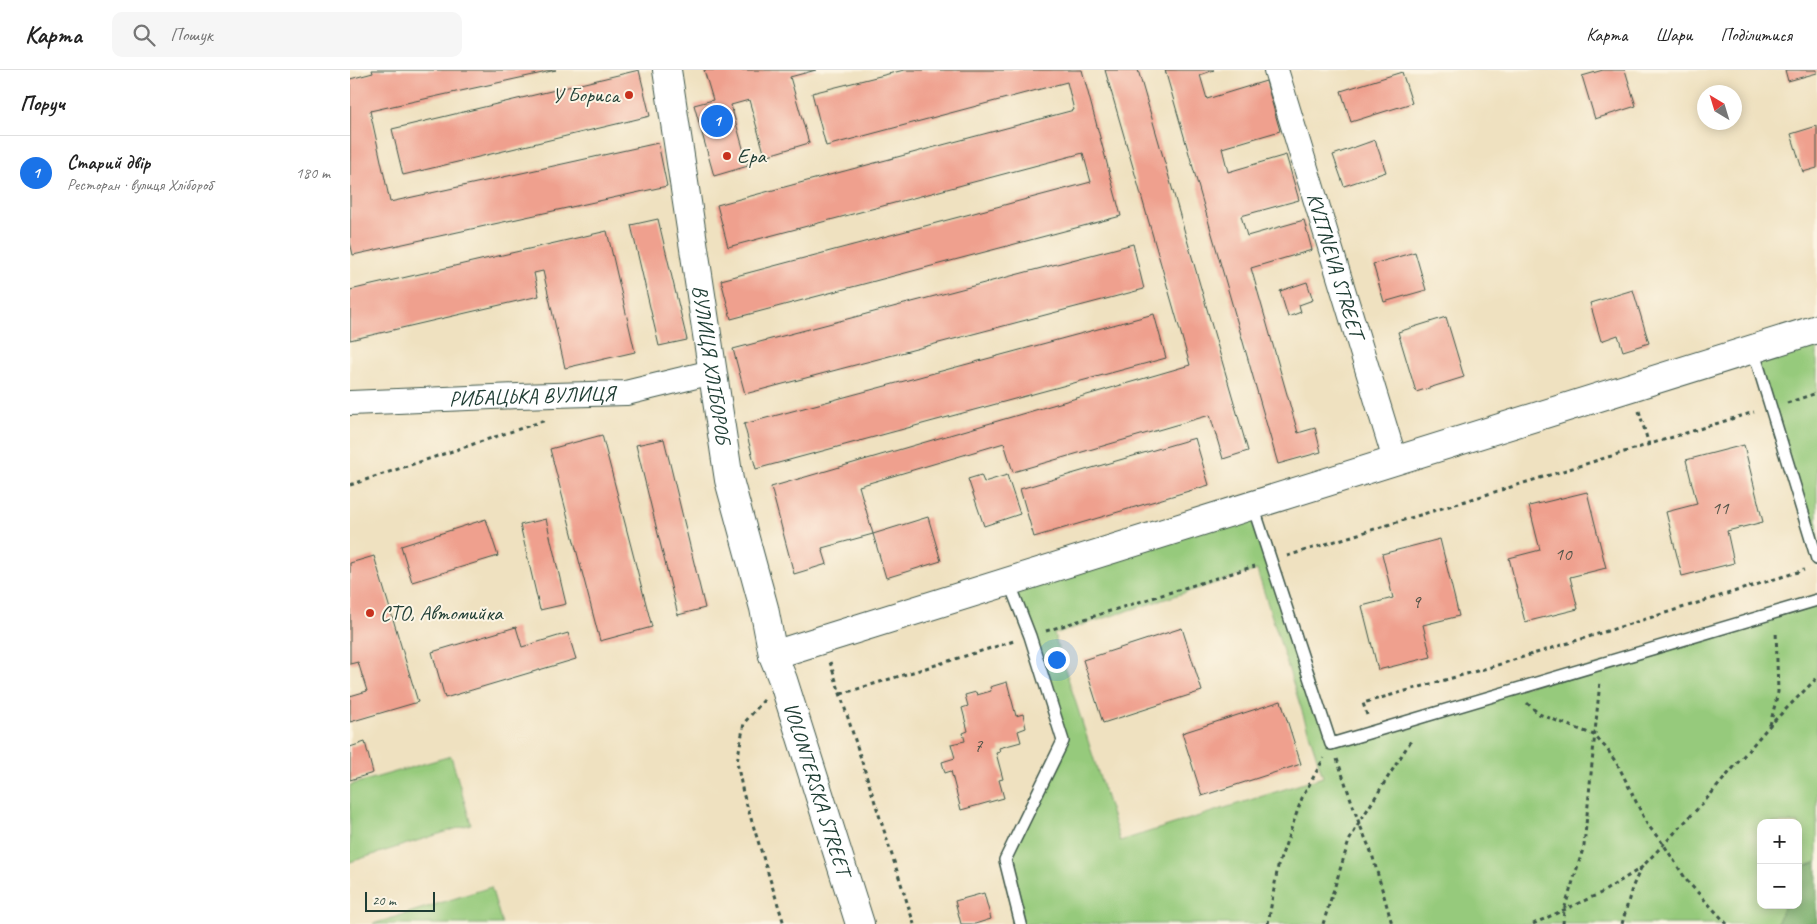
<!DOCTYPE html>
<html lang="uk">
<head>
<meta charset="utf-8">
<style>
	body { margin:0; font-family:Caveat,sans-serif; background:#f6f6f6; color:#222 }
	.controls { position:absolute; right:15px; bottom:15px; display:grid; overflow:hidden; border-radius:10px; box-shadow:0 2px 12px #0003 }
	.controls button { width:45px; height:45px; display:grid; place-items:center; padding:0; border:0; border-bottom:1px solid #e0e0e0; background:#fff; color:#222; font:25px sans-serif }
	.compass { position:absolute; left:1347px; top:15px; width:45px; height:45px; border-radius:50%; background:#fff; box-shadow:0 2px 12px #0003; rotate:322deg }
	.scale { position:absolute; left:15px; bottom:12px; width:70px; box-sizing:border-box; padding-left:5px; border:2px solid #1f3d34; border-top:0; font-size:14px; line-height:18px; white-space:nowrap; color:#1f3d34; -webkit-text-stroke:4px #fcf5e5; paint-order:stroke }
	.you { position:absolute; left:706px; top:589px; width:18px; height:18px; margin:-12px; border:4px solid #fff; border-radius:50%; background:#1a73e8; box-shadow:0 0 0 8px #1a73e833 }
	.badge { display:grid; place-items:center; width:32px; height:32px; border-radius:50%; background:#1a73e8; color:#fff; font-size:16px; font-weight:700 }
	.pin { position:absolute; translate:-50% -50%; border:2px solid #fff; box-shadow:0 1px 5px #0006 }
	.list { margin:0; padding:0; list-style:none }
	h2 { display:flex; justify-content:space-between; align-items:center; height:65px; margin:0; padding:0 20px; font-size:21px }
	h2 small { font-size:16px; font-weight:400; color:#767676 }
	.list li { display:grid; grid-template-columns:32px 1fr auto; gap:15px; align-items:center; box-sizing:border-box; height:75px; padding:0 20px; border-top:1px solid #e0e0e0 }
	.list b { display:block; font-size:19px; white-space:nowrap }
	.list p { margin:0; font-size:16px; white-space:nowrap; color:#767676 }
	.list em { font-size:16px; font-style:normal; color:#767676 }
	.icon { flex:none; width:28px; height:28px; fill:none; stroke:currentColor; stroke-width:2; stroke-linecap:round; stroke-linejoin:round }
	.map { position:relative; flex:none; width:1467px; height:854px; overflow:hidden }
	header { display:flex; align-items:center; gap:30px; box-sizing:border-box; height:70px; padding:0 25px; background:#fff; border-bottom:1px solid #e0e0e0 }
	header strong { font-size:24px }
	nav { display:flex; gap:28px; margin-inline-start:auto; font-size:18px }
	.search { width:350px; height:45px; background:#f6f6f6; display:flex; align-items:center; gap:12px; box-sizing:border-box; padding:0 18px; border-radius:10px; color:#767676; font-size:19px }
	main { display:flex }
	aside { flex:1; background:#fff }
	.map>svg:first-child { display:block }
</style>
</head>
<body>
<header>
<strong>Карта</strong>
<div class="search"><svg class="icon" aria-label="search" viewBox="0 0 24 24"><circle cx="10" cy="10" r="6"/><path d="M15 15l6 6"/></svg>Пошук</div>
<nav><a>Карта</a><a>Шари</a><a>Поділитися</a></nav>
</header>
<main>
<aside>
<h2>Поруч<small></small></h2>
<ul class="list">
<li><span class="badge">1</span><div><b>Старий двір</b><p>Ресторан · вулиця Хлібороб</p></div><em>180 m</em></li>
</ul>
</aside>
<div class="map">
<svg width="1467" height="854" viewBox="0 0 1467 854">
	<rect width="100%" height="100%" fill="#fcf5e5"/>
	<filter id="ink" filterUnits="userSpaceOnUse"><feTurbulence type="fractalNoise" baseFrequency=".02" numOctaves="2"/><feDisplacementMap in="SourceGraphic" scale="10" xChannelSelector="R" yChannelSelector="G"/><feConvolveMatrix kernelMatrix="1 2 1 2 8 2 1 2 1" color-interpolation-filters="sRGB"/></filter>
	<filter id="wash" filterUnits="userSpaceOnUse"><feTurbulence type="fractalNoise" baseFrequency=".0096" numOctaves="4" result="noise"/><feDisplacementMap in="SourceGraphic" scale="20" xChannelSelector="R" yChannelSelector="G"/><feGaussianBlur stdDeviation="1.12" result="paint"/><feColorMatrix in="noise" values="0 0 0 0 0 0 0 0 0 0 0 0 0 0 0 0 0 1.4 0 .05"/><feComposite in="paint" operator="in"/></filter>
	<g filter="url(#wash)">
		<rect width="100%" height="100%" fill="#efe1c0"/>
		<g fill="#96ca7b" stroke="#5a8458" fill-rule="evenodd">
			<polygon points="1467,259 1467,489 1403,279"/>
			<path d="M 903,436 L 981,674 L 1467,530 L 1467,792 L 1451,798 L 1448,804 L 1448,753 L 1411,753 L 1411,835 L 1435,835 L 1427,854 L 671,854 L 655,790 L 713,671 L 659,512 ZM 907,500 L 973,707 L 770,771 L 704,564 Z"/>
			<polygon points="101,686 121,754 0,792 0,715"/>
			<polygon points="141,817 152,854 23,854"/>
		</g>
		<polygon fill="#78ae6b" stroke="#4c7650" points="1467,792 1467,854 1427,854 1435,835 1448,835 1448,804 1451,798"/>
		<g id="blocks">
			<g fill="#efa08e">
				<polygon points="22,0 206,0 20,41 40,132 308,73 317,116 3,185 0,172 0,9 23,3"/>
				<polygon points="289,0 300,46 53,105 42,59"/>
				<polygon points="354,0 466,0 440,7 459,73 415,86 399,30 381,35 398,96 364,106 344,35 363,30"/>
				<polygon points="554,0 732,0 771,146 381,249 371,210 741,112 733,83 378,177 367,135 724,40 717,12 476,76 462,23"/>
				<polygon points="755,0 788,0 898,381 873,389 860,345 663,402 654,373 509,416 523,464 578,447 591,491 536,508 523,464 472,478 477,494 444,504 421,417 840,295"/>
				<polygon points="815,0 864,0 850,5 857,29 916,11 930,61 872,78 878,102 936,85 949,130 891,146 897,166 954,150 962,180 901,198 948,363 965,358 971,382 928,394"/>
				<polygon points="1253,0 1275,0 1286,36 1245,49 1232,6"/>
				<polygon points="1435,0 1467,0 1467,3 1438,11"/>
				<polygon points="1052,2 1062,33 1001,52 991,21"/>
				<polygon points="1467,56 1467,98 1453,102 1441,64"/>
				<polygon points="1025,70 1036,102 994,116 983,85"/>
				<polygon points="308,149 337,270 309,276 281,155"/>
				<polygon points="257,161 285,282 215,298 193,201 184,203 189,226 0,270 0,220"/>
				<polygon points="783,174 794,219 395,324 383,279"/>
				<polygon points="1065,182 1076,220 1034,232 1023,194"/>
				<polygon points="957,212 963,230 949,235 951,242 938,247 930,221"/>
				<polygon points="1283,220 1299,273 1273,281 1268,265 1251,271 1240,233"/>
				<polygon points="804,244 816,288 406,399 394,354"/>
				<polygon points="1096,247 1114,307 1066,322 1048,262"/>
				<polygon points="252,365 302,557 250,571 200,379"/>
				<polygon points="845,368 859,415 684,467 670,419"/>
				<polygon points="314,369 355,538 328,545 286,375"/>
				<polygon points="1394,375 1413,452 1377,461 1384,493 1332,506 1316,442 1347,434 1336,390"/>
				<polygon points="631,405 634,412 657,405 670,444 634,456 618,409"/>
				<polygon points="1237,422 1256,498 1220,507 1228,539 1175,552 1159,488 1190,480 1179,436"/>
				<polygon points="136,449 148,486 62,512 51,476"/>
				<polygon points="196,449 216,534 190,540 170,455"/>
				<polygon points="1090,469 1109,546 1073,555 1081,587 1028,600 1012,536 1043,528 1032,484"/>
				<polygon points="24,486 68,632 0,652 0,626 17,621 8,592 0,594 0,493"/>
				<polygon points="166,557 172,577 218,563 226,589 95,628 82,582"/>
				<polygon points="832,558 852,621 753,653 733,590"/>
				<polygon points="657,612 666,646 673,644 676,658 668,661 671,672 649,678 650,682 646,683 653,709 649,710 654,728 611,740 601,701 595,703 592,692 605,688 601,674 615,671 613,663 618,661 612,638 618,636 615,625 626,622 627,625 641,621 640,617"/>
				<polygon points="931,631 951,694 852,726 832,663"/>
				<polygon points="15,672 23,703 0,710 0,677"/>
				<polygon points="634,823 641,849 625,854 611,854 605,831"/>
			</g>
		</g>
	</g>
	<g filter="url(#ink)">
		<use href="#blocks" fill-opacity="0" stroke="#3e5649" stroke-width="1"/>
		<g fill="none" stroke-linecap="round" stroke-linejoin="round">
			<defs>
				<g id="service">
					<polyline points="1403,279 1467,489"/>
					<polyline points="903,436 981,674 1467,530"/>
					<polyline points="659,512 680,566 713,671 655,790 671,854"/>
				</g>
				<g id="minor">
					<path id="s1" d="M 926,0 L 1045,390"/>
					<path id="s2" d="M 0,333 L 168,326 L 276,323 L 362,302"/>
				</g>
				<g id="tertiary">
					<path id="s3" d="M 317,0 L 379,410 L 414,538 L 423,585 L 433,610 L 510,854"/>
					<polyline points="423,585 1467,259"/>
				</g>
			</defs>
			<use href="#service" stroke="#3e5649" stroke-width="14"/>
			<use href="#minor" stroke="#3e5649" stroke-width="26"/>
			<use href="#tertiary" stroke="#3e5649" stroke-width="30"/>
			<g stroke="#3e5649" stroke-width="3" stroke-dasharray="4 4" stroke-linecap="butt">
				<polyline points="1437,333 1467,323"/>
				<polyline points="1289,341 1299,375"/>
				<polyline points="0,415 196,350"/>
				<polyline points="937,486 1404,342"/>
				<polyline points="696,561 905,496"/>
				<polyline points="480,592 564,854"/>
				<polyline points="491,624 664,571"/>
				<polyline points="414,630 394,653 387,692 393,723 434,854"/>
				<polyline points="1177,633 1189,644 1244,665 1257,679 1269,697 1297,754 1314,775 1337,811 1377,854"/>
				<polyline points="1017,645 1013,633 1141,597 1454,500"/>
				<polyline points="1420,655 1428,622 1426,560"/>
				<polyline points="987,689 1009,753 1022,784 1042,854"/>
				<polyline points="918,854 928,796 952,728 974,688"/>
				<polyline points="973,854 999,771 1009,753 1062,669"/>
				<polyline points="1183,854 1251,823 1291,798 1354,732 1420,655 1467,608"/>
				<polyline points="1213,854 1214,840 1234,776 1250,611"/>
				<polyline points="1272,854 1282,818 1291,798"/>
			</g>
			<use href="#service" stroke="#fff" stroke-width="11"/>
			<use href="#minor" stroke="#fff" stroke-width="24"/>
			<use href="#tertiary" stroke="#fff" stroke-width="28"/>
		</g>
	</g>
	<g fill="#c8321e" stroke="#fcf5e5" stroke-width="2">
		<circle cx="279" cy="25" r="5"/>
		<circle cx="377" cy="86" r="5"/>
		<circle cx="20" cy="543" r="5"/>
	</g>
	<g text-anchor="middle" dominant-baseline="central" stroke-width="4" stroke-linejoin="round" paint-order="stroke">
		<g font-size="19" fill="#53564a">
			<text x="1370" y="438">11</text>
			<text x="1213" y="484">10</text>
			<text x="1066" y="532">9</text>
			<text x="628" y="676">7</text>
		</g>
		<g font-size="21" fill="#1f3d34" stroke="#fcf5e5" text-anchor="start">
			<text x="269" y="25" text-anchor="end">У Бориса</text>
			<text x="387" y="86">Ера</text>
			<text x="30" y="543">СТО, Автомийка</text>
		</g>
		<g font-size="21" fill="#1f3d34" stroke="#fcf5e5">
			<text stroke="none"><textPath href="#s1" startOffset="204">KVITNEVA STREET</textPath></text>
			<text stroke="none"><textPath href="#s3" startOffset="298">ВУЛИЦЯ ХЛІБОРОБ</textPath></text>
			<text stroke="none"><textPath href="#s2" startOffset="182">РИБАЦЬКА ВУЛИЦЯ</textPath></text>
			<text stroke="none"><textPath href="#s3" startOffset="736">VOLONTERSKA STREET</textPath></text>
		</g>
	</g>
</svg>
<div class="controls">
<button>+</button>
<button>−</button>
</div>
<svg class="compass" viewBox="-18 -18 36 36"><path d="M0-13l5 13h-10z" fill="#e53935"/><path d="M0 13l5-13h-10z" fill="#767676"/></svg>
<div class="scale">20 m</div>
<div class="you"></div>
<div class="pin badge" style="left:367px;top:51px">1</div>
</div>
</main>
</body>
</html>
